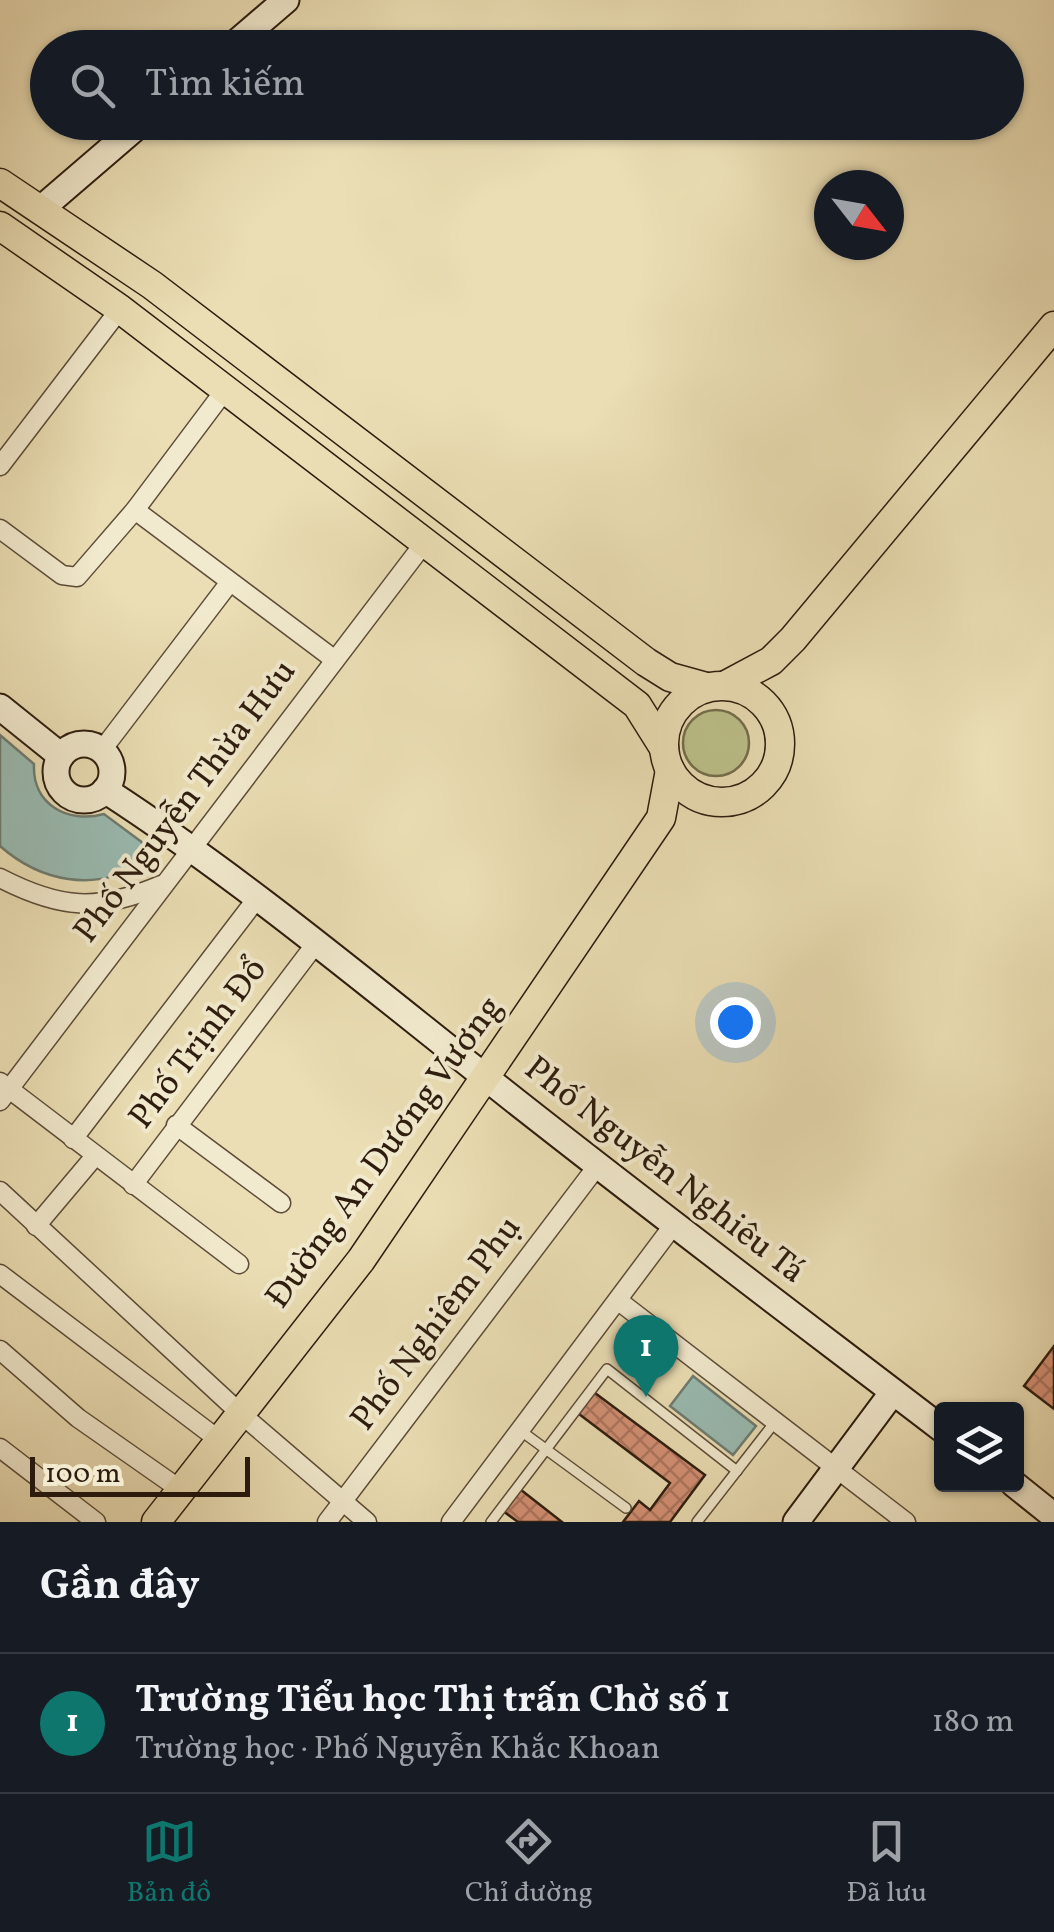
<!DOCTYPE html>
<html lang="vi">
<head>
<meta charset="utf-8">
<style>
	body { margin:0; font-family:Vollkorn,serif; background:#20242c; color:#f1f3f6 }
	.controls { position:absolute; right:30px; bottom:30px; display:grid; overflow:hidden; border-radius:10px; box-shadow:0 2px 8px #0004 }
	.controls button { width:90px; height:90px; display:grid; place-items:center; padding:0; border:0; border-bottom:2px solid #363941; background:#171b24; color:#f1f3f6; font:50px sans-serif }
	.compass { position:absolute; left:814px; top:170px; width:90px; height:90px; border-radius:50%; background:#171b24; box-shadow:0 2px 8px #0004; rotate:121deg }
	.scale { position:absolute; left:30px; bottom:25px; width:220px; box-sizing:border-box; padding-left:10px; border:5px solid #2d1c0e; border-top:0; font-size:28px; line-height:35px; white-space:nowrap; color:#2d1c0e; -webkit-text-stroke:8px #f2eace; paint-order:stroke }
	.you { position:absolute; left:735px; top:1022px; width:35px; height:35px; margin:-25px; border:8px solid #fff; border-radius:50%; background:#1a73e8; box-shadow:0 0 0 15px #1a73e833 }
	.badge { display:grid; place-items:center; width:65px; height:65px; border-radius:50%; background:#0f766e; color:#fff; font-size:32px; font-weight:700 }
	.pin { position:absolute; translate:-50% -82px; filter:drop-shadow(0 2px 5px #0008) }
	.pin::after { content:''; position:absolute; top:52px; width:35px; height:30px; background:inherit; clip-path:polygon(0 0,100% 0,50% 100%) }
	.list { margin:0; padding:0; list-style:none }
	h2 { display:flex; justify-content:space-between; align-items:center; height:130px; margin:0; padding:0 40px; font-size:42px }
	h2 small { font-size:32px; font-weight:400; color:#9ea1a6 }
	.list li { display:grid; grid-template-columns:65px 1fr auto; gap:30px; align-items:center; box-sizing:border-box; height:140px; padding:0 40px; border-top:2px solid #363941 }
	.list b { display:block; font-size:38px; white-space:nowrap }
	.list p { margin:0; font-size:32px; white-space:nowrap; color:#9ea1a6 }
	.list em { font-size:32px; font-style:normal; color:#9ea1a6 }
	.icon { flex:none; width:55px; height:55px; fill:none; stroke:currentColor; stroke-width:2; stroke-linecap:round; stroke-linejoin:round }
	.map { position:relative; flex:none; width:1054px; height:1522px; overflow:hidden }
	.search { position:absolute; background:#171b24; box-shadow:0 2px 8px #0004; left:30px; right:30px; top:30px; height:110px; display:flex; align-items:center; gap:25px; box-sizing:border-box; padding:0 35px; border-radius:55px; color:#9ea1a6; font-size:38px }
	.sheet { height:270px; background:#171b24 }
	nav { display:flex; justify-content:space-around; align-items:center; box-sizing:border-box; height:140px; border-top:2px solid #363941; background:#171b24; font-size:28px; color:#9ea1a6 }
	nav a { display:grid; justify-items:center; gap:5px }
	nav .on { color:#0f766e }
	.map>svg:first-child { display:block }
</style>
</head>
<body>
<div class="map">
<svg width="1054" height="1522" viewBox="0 0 1054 1522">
	<defs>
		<pattern id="building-cross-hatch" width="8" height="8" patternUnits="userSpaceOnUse" patternTransform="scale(2.5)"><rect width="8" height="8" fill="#d59176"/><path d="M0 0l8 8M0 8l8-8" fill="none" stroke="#ad765f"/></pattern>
	</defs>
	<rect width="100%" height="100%" fill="#ebdeb4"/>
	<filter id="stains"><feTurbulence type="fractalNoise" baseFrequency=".002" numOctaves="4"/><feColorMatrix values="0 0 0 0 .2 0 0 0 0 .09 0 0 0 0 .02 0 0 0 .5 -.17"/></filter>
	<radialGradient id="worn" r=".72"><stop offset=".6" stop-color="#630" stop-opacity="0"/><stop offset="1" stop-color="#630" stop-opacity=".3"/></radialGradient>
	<circle fill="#bcc08a" stroke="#746e4c" stroke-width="2.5" cx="716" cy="743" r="33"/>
	<g fill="#99bbb2" stroke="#6e7b70" stroke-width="2.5">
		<path d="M 0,735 L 34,764 C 32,804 67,824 104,814 L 147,846 L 142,864 C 94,892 41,882 0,846 Z"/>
		<polygon points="693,1376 756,1426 733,1455 670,1406"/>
	</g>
	<g fill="url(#building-cross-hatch)" stroke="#2d1c0e" stroke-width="2.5">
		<polygon points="1054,1346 1054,1409 1024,1386"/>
		<polygon points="591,1390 705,1475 670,1522 623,1522 639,1501 650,1510 670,1483 575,1411"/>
		<polygon points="516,1486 562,1522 518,1522 499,1508"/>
	</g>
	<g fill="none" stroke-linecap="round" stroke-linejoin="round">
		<defs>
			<g id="lane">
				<polyline points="521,1431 626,1508"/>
				<polyline points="491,1522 607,1369 737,1471"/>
				<polyline points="697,1522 775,1422"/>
			</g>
			<g id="street">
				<polyline points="0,466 120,309"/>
				<polyline points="135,510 335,660"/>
				<polyline points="0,529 62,575 77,577 135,510 225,390"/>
				<polyline points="102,750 230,582"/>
				<path d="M 0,878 C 60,909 98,912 161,885"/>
				<polyline points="0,1082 239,1264"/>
				<polyline points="0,1101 425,542"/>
				<polyline points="176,1125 281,1203"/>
				<polyline points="73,1139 258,897"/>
				<polyline points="133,1185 317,942"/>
				<polyline points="0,1191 240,1413 367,1522"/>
				<polyline points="36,1226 95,1156"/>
				<polyline points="0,1274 219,1440"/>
				<polyline points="620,1302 906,1522"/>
				<polyline points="0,1350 78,1418 181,1490"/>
				<polyline points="0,1448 96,1522"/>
				<polyline points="327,1522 598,1165"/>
				<polyline points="451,1522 675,1223"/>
			</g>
			<g id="secondary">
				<polyline points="230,48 286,0"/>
				<polyline points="42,208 142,122"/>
				<polyline points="0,707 61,756"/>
				<circle cx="84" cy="772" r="28"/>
				<path d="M 105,790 C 239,877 360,978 485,1077 C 636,1197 789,1312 942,1429"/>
				<polyline points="1014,1484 1054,1516"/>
				<polyline points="796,1522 893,1392"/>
			</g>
			<g id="primary">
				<polyline points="0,183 152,285 646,662 670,677 706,687"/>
				<polyline points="0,226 120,309 637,705 664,748"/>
				<polyline points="726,685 771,661 793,639 1054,326"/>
				<circle cx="722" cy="744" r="58"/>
				<polyline points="156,1522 361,1260 661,818 670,770"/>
			</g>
		</defs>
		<use href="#lane" stroke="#5c4c38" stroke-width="12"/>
		<use href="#street" stroke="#5c4c38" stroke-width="21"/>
		<use href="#secondary" stroke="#2d1c0e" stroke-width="29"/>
		<use href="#primary" stroke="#2d1c0e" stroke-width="31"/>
		<use href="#lane" stroke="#f2eace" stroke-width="9"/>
		<use href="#street" stroke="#f2eace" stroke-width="18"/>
		<use href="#secondary" stroke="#f2eace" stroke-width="25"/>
		<use href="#primary" stroke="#ebdeb4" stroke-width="28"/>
	</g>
	<g text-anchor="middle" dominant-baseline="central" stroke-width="8" stroke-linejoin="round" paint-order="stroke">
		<g font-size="35" fill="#2d1c0e" stroke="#f2eace">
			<text transform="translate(186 802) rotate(-53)">Phố Nguyễn Thừa Hưu</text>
			<text transform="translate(199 1044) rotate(-53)">Phố Trịnh Đổ</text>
			<text transform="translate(385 1153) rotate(-54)">Đường An Dương Vương</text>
			<text transform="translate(664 1171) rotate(38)">Phố Nguyễn Nghiêu Tá</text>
			<text transform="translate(437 1324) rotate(-53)">Phố Nghiêm Phụ</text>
		</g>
	</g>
	<rect width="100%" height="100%" filter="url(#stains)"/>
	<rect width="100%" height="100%" fill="url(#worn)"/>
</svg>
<div class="controls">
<button><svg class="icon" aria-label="layers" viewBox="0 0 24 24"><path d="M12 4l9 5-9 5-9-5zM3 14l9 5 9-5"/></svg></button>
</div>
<svg class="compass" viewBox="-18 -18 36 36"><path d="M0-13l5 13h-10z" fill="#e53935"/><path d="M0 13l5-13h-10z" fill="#9ea1a6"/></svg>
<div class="scale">100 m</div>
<div class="you"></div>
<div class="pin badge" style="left:646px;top:1397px">1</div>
<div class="search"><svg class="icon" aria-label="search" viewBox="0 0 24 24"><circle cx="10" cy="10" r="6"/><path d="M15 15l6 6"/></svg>Tìm kiếm</div>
</div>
<section class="sheet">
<h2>Gần đây<small></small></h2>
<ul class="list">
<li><span class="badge">1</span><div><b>Trường Tiểu học Thị trấn Chờ số 1</b><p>Trường học · Phố Nguyễn Khắc Khoan</p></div><em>180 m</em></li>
</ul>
</section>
<nav>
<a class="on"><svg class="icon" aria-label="map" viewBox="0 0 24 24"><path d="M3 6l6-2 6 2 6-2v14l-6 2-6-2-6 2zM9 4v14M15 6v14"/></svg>Bản đồ</a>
<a><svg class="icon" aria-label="directions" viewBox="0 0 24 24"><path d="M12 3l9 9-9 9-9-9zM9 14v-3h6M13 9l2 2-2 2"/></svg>Chỉ đường</a>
<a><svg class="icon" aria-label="saved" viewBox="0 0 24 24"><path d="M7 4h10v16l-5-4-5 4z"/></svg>Đã lưu</a>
</nav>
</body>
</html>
